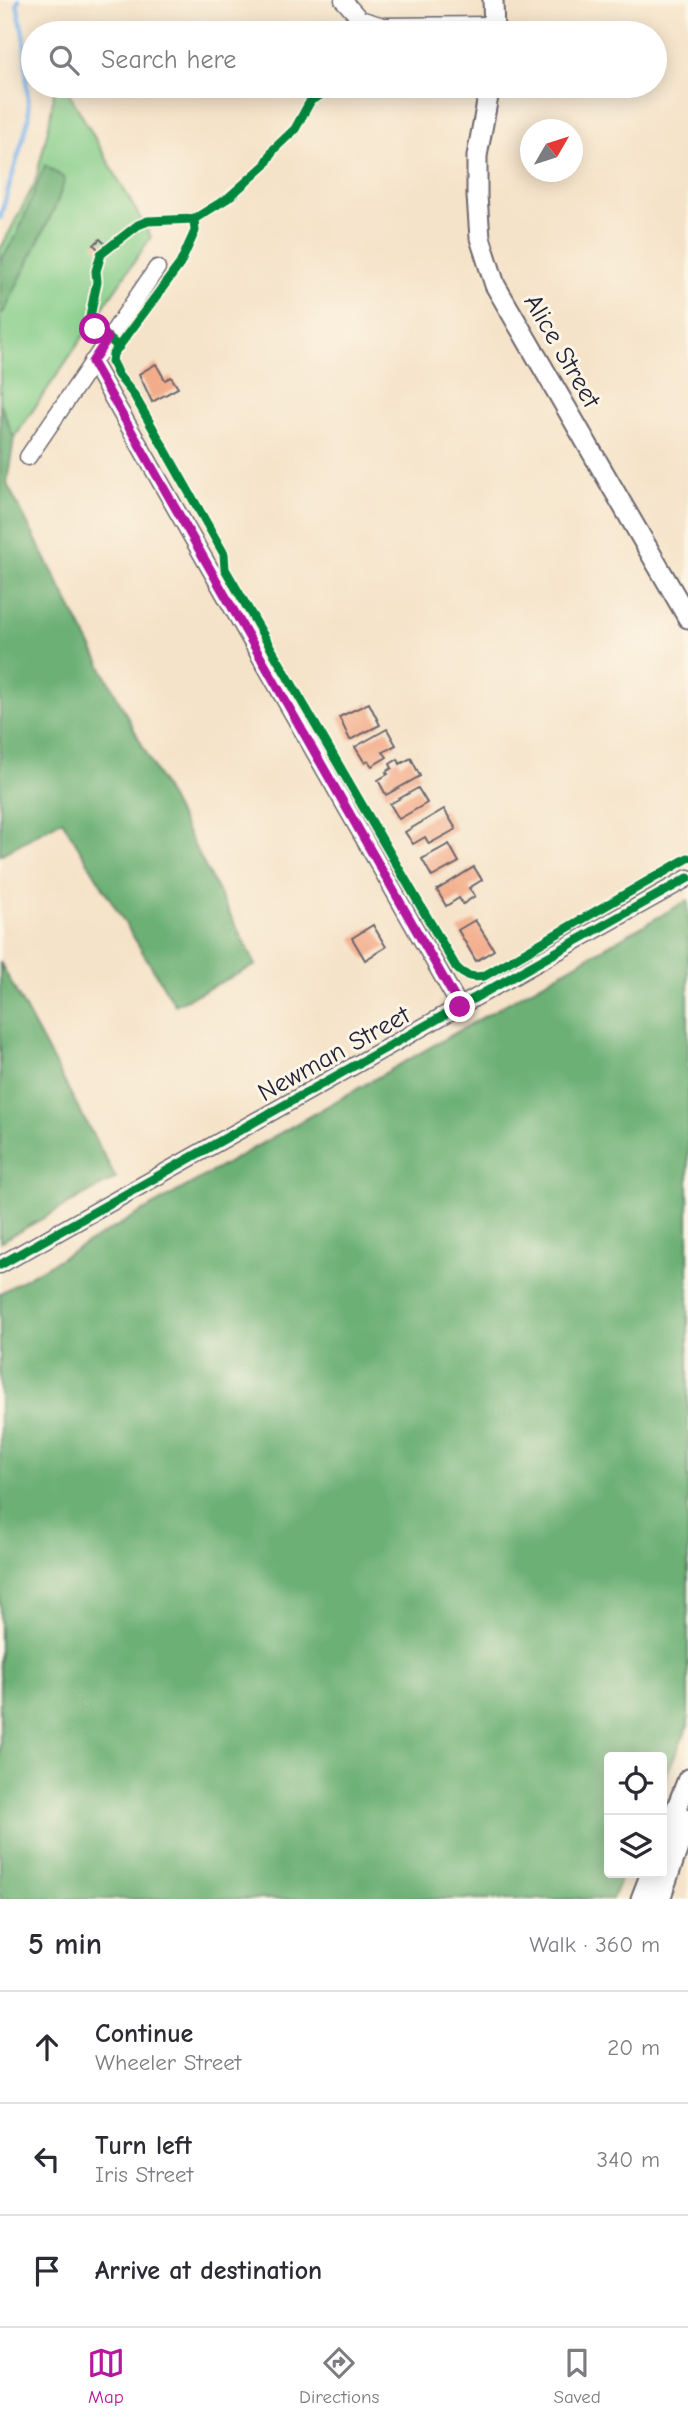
<!DOCTYPE html>
<html lang="en">
<head>
<meta charset="utf-8">
<style>
	body { margin:0; font-family:"Comic Neue",sans-serif; background:#f7f7f7; color:#2b2b33 }
	.controls { position:absolute; right:21px; bottom:21px; display:grid; overflow:hidden; border-radius:7px; box-shadow:0 4px 18px #0003 }
	.controls button { width:63px; height:63px; display:grid; place-items:center; padding:0; border:0; border-bottom:2px solid #e1e1e2; background:#fff; color:#2b2b33; font:35px sans-serif }
	.compass { position:absolute; left:520px; top:119px; width:63px; height:63px; border-radius:50%; background:#fff; box-shadow:0 4px 18px #0003; rotate:51deg }
	.stop { position:absolute; width:21px; height:21px; margin:-16px; border:5px solid #b5179e; border-radius:50%; background:#fff }
	.stop.end { background:#b5179e; border-color:#fff; box-shadow:0 2px 7px #0008 }
	.list { margin:0; padding:0; list-style:none }
	h2 { display:flex; justify-content:space-between; align-items:center; height:91px; margin:0; padding:0 28px; font-size:30px }
	h2 small { font-size:23px; font-weight:400; color:#7c7c81 }
	.list li { display:grid; grid-template-columns:46px 1fr auto; gap:21px; align-items:center; box-sizing:border-box; height:112px; padding:0 28px; border-top:2px solid #e1e1e2 }
	.list b { display:block; font-size:26px; white-space:nowrap }
	.list p { margin:0; font-size:23px; white-space:nowrap; color:#7c7c81 }
	.list em { font-size:23px; font-style:normal; color:#7c7c81 }
	.icon { flex:none; width:38px; height:38px; fill:none; stroke:currentColor; stroke-width:2; stroke-linecap:round; stroke-linejoin:round }
	.map { position:relative; flex:none; width:688px; height:1899px; overflow:hidden }
	.search { position:absolute; background:#fff; box-shadow:0 4px 18px #0003; left:21px; right:21px; top:21px; height:77px; display:flex; align-items:center; gap:18px; box-sizing:border-box; padding:0 24px; border-radius:38px; color:#7c7c81; font-size:26px }
	.sheet { height:427px; background:#fff }
	nav { display:flex; justify-content:space-around; align-items:center; box-sizing:border-box; height:98px; border-top:2px solid #e1e1e2; background:#fff; font-size:19px; color:#7c7c81 }
	nav a { display:grid; justify-items:center; gap:4px }
	nav .on { color:#b5179e }
	.map>svg:first-child { display:block }
</style>
</head>
<body>
<div class="map">
<svg width="688" height="1899" viewBox="0 0 688 1899">
	<rect width="100%" height="100%" fill="#fcf5e5"/>
	<filter id="ink" filterUnits="userSpaceOnUse"><feTurbulence type="fractalNoise" baseFrequency=".0143" numOctaves="2"/><feDisplacementMap in="SourceGraphic" scale="14" xChannelSelector="R" yChannelSelector="G"/><feConvolveMatrix kernelMatrix="1 2 1 2 8 2 1 2 1" color-interpolation-filters="sRGB"/></filter>
	<filter id="wash" filterUnits="userSpaceOnUse"><feTurbulence type="fractalNoise" baseFrequency=".00686" numOctaves="4" result="noise"/><feDisplacementMap in="SourceGraphic" scale="28" xChannelSelector="R" yChannelSelector="G"/><feGaussianBlur stdDeviation="1.57" result="paint"/><feColorMatrix in="noise" values="0 0 0 0 0 0 0 0 0 0 0 0 0 0 0 0 0 1.4 0 .05"/><feComposite in="paint" operator="in"/></filter>
	<g filter="url(#wash)">
		<rect width="100%" height="100%" fill="#f5e3c9"/>
		<polygon fill="#85cd89" stroke="#547862" stroke-width="2" points="55,86 65,86 151,237 14,438 0,413 0,250 35,183 49,125"/>
		<g fill="#6cb075" stroke="#476958" stroke-width="2">
			<polygon points="45,165 65,179 56,205 5,310 0,315 0,261 17,235"/>
			<polygon points="0,403 14,438 7,484 256,965 175,1005 62,820 0,855"/>
			<polygon points="688,900 688,1726 662,1785 662,1757 609,1757 609,1873 623,1873 612,1899 0,1899 0,1293"/>
			<polygon points="0,962 116,1178 0,1242"/>
		</g>
		<g fill="none" stroke-linecap="round" stroke-linejoin="round">
			<polyline stroke="#7fb6ee" stroke-width="4.5" points="0,218 29,118 24,39 17,4 19,0"/>
		</g>
		<g id="blocks">
			<g fill="#f3ac8a">
				<polygon points="100,239 106,245 100,251 94,245"/>
				<polygon points="156,364 165,380 171,377 178,388 152,402 139,374"/>
				<polygon points="369,703 380,725 350,740 339,717"/>
				<polygon points="387,729 396,745 383,752 387,757 372,766 368,761 365,763 355,747"/>
				<polygon points="411,758 420,776 386,795 378,780 388,774 386,772 392,768 390,764 398,759 400,764"/>
				<polygon points="418,788 427,803 399,819 390,804"/>
				<polygon points="444,809 456,829 429,844 425,837 413,844 405,832"/>
				<polygon points="449,844 459,862 432,877 422,859"/>
				<polygon points="474,867 482,880 469,888 475,896 463,904 459,898 446,906 437,890"/>
				<polygon points="475,920 494,950 476,961 458,930"/>
				<polygon points="373,925 386,947 365,960 352,938"/>
			</g>
		</g>
	</g>
	<g filter="url(#ink)">
		<use href="#blocks" fill-opacity="0" stroke="#6c666d" stroke-width="2"/>
		<g fill="none" stroke-linecap="round" stroke-linejoin="round">
			<defs>
				<g id="minor">
					<polyline points="343,0 360,19 383,26 494,25"/>
					<polyline points="92,362 460,1007"/>
					<polyline points="28,457 157,268"/>
					<polyline points="0,1265 688,878"/>
				</g>
				<g id="tertiary">
					<polyline points="493,0 494,33"/>
					<polyline points="490,86 477,156 477,196 480,238 495,285 688,618"/>
					<polyline points="662,1845 688,1779"/>
					<polyline points="641,1899 651,1873"/>
					<polyline points="660,1899 688,1819"/>
				</g>
			</defs>
			<use href="#minor" stroke="#6c666d" stroke-width="19"/>
			<use href="#tertiary" stroke="#6c666d" stroke-width="23"/>
			<use href="#minor" stroke="#fff" stroke-width="16"/>
			<use href="#tertiary" stroke="#fff" stroke-width="19"/>
			<defs>
				<g id="cycleway">
					<path d="M 194,219 L 195,231 L 180,264 L 113,354 L 112,362 L 118,375 L 134,395 L 224,554 L 225,569 L 456,967 C 464,976 472,978 484,976 L 688,858"/>
					<polyline points="119,347 91,324 90,317 97,282 96,271 101,254 138,225 148,221 194,219 228,198 265,165 274,149 295,129 311,100 338,86"/>
					<polyline points="0,1265 688,878"/>
				</g>
			</defs>
			<use href="#cycleway" stroke="#fcf5e5" stroke-width="13"/>
			<use href="#cycleway" stroke="#00873e" stroke-width="9"/>
		</g>
	</g>
	<g fill="none" stroke-linecap="round" stroke-linejoin="round" filter="url(#ink)">
		<polyline stroke="#b5179e" stroke-width="9" points="95,329 108,338 92,362 460,1007"/>
	</g>
	<g text-anchor="middle" dominant-baseline="central" stroke-width="6" stroke-linejoin="round" paint-order="stroke">
		<g font-size="26" fill="#22223b" stroke="#fcf5e5">
			<text transform="translate(562 351) rotate(60)">Alice Street</text>
			<text transform="translate(334 1054) rotate(-29)">Newman Street</text>
		</g>
	</g>
</svg>
<div class="controls">
<button><svg class="icon" aria-label="locate" viewBox="0 0 24 24"><circle cx="12" cy="12" r="6"/><path d="M12 2v4M12 18v4M2 12h4M18 12h4"/></svg></button>
<button><svg class="icon" aria-label="layers" viewBox="0 0 24 24"><path d="M12 4l9 5-9 5-9-5zM3 14l9 5 9-5"/></svg></button>
</div>
<svg class="compass" viewBox="-18 -18 36 36"><path d="M0-13l5 13h-10z" fill="#e53935"/><path d="M0 13l5-13h-10z" fill="#7c7c81"/></svg>
<div class="stop" style="left:95px;top:329px"></div>
<div class="stop end" style="left:460px;top:1007px"></div>
<div class="search"><svg class="icon" aria-label="search" viewBox="0 0 24 24"><circle cx="10" cy="10" r="6"/><path d="M15 15l6 6"/></svg>Search here</div>
</div>
<section class="sheet">
<h2>5 min<small>Walk · 360 m</small></h2>
<ul class="list">
<li><svg class="icon" aria-label="ahead" viewBox="0 0 24 24"><path d="M12 20V5M6 11l6-6 6 6"/></svg><div><b>Continue</b><p>Wheeler Street</p></div><em>20 m</em></li>
<li><svg class="icon" aria-label="left" viewBox="0 0 24 24"><path d="M17 20v-9H6M10 6l-5 5 5 5"/></svg><div><b>Turn left</b><p>Iris Street</p></div><em>340 m</em></li>
<li><svg class="icon" aria-label="arrive" viewBox="0 0 24 24"><path d="M6 21V4h12l-3 4 3 4H6"/></svg><div><b>Arrive at destination</b></div></li>
</ul>
</section>
<nav>
<a class="on"><svg class="icon" aria-label="map" viewBox="0 0 24 24"><path d="M3 6l6-2 6 2 6-2v14l-6 2-6-2-6 2zM9 4v14M15 6v14"/></svg>Map</a>
<a><svg class="icon" aria-label="directions" viewBox="0 0 24 24"><path d="M12 3l9 9-9 9-9-9zM9 14v-3h6M13 9l2 2-2 2"/></svg>Directions</a>
<a><svg class="icon" aria-label="saved" viewBox="0 0 24 24"><path d="M7 4h10v16l-5-4-5 4z"/></svg>Saved</a>
</nav>
</body>
</html>
